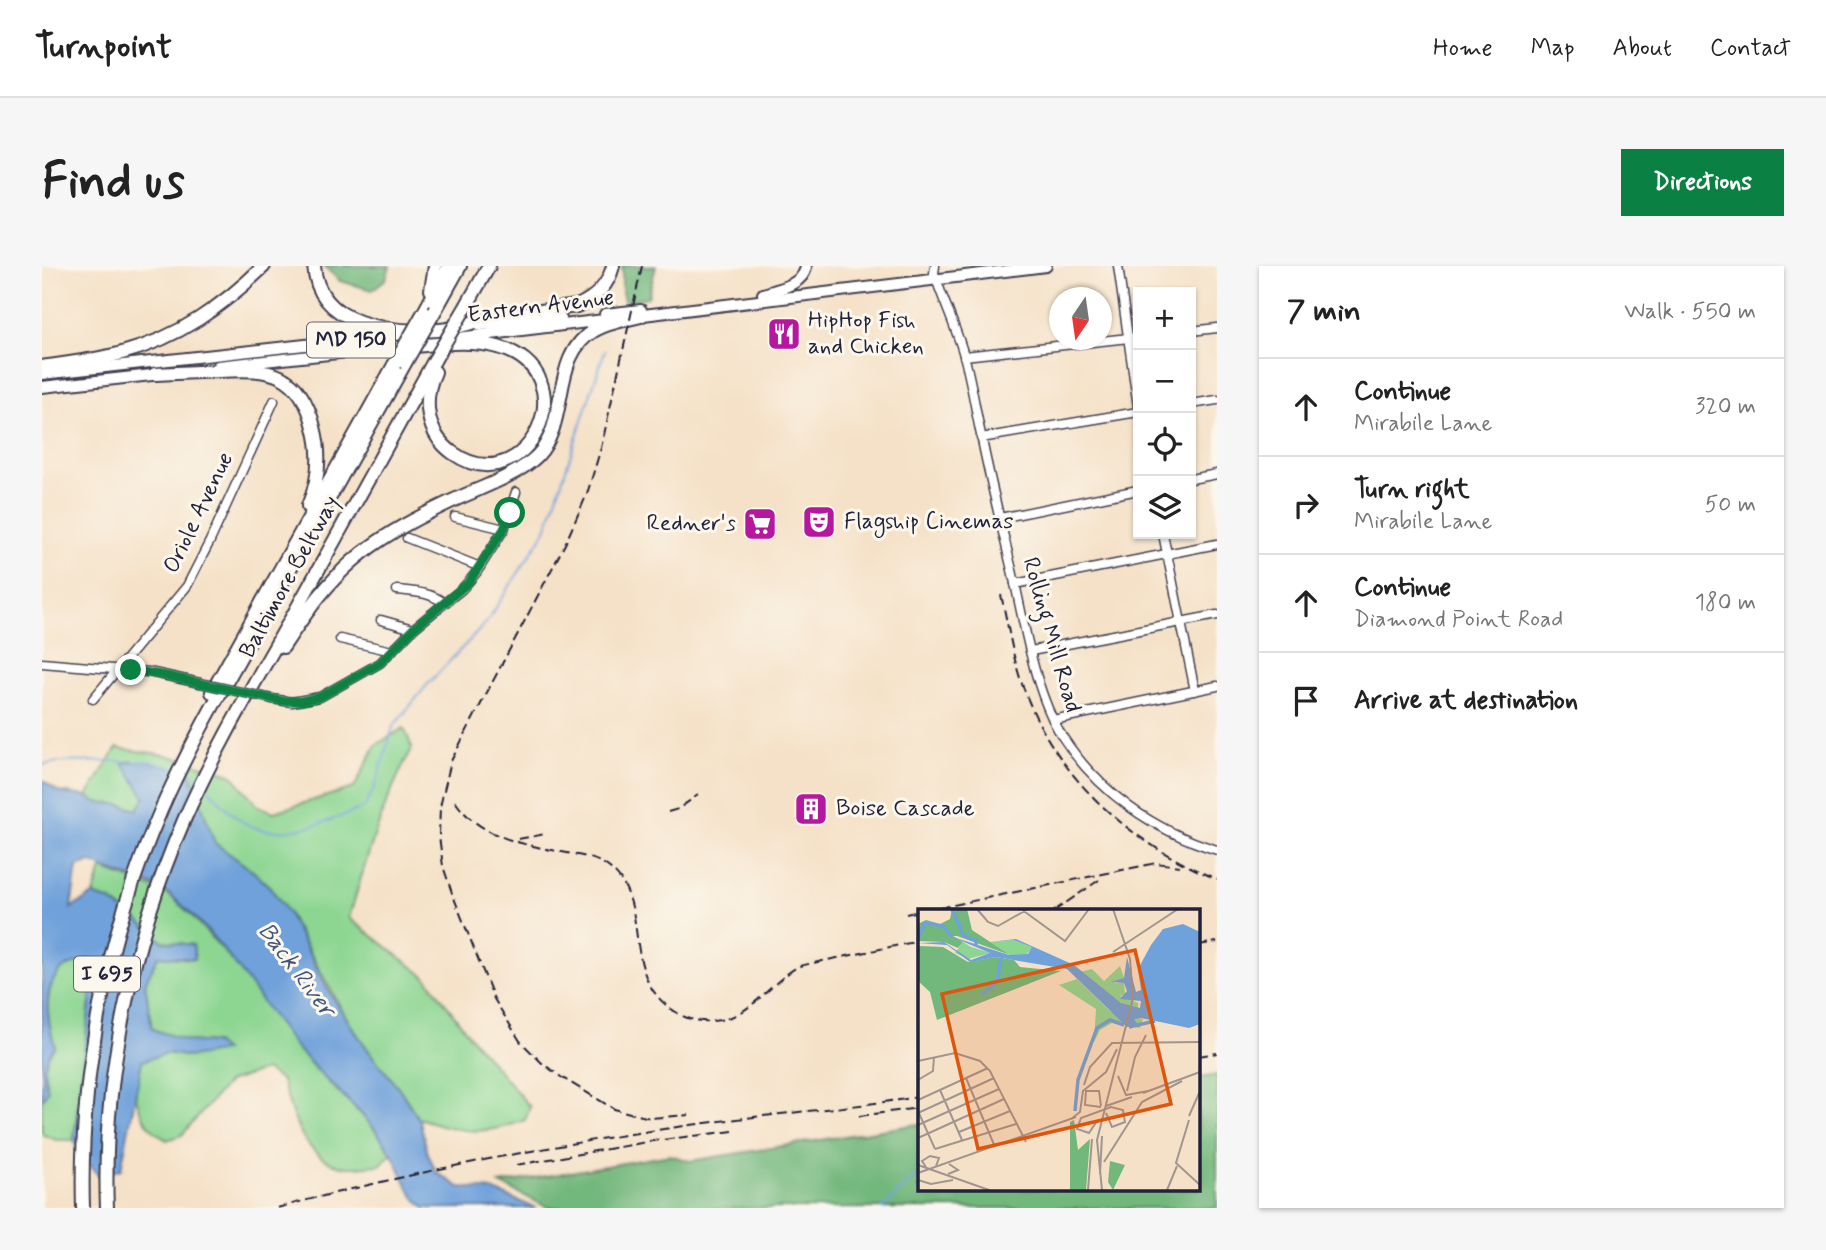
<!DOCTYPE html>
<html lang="en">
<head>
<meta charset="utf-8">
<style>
	body { margin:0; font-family:Mynerve,sans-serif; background:#f6f6f6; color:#222 }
	.controls { position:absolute; right:21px; top:21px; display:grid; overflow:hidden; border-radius:0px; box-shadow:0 2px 5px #0004 }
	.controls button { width:63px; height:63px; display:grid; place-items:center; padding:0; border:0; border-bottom:2px solid #e0e0e0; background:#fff; color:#222; font:35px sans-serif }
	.compass { position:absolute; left:1007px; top:21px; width:63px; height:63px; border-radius:50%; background:#fff; box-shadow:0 2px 5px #0004; rotate:193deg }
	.stop { position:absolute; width:21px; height:21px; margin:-16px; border:5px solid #0b8043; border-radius:50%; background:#fff }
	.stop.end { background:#0b8043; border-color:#fff; box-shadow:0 2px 7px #0008 }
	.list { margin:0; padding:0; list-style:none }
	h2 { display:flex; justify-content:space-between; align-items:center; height:91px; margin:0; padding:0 28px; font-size:30px }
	h2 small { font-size:23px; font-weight:400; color:#767676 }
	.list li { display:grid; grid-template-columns:46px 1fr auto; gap:21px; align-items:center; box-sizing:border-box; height:98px; padding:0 28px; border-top:2px solid #e0e0e0 }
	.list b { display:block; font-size:26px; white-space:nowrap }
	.list p { margin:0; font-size:23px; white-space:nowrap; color:#767676 }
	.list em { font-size:23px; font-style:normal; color:#767676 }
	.icon { flex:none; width:38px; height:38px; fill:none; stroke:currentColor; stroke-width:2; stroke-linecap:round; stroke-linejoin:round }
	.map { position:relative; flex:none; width:1175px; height:942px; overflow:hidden; border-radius:0px }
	header { display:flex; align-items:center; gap:42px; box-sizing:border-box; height:98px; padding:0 35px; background:#fff; border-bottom:2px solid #e0e0e0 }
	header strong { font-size:33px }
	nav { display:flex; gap:38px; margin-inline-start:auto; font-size:24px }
	.intro { display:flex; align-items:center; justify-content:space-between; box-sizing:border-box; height:168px; padding:0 42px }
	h1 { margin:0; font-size:49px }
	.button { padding:18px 32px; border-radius:0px; background:#0b8043; color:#fff; font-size:24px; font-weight:700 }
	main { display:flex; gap:42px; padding:0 42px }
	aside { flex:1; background:#fff; border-radius:0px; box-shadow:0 2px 5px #0004 }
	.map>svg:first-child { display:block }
</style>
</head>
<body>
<header>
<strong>Turnpoint</strong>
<nav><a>Home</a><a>Map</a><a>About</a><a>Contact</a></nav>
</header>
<div class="intro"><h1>Find us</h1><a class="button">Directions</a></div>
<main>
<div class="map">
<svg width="1175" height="942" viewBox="0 0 1175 942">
	<rect width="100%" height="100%" fill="#fbf7ec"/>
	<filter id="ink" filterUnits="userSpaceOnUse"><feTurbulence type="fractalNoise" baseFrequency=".0143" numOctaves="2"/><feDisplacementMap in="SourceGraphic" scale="14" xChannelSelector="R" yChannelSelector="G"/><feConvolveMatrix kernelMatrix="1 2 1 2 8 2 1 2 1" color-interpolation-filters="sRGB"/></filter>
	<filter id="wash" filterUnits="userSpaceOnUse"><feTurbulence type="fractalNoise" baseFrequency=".00686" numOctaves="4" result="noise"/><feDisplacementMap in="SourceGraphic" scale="28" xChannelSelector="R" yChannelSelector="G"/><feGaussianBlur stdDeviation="1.57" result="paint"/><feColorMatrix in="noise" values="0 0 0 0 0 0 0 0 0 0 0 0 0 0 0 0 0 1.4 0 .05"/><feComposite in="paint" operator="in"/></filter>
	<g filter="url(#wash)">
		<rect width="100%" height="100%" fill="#f5e1c7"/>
		<g fill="#8dd692" stroke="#587c66" stroke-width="2">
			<path d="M 362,462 L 370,482 C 341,535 324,594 307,652 L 384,711 L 433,777 L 488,841 L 483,854 C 438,871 421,866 376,852 L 357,822 L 332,792 L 308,758 L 246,647 L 228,621 L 149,562 L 80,539 L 54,536 L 45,530 L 75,482 L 124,489 L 189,508 L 216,540 L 232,546 L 312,522 L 334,479 Z"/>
			<path d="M 60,603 L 125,627 L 148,648 L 199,704 L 249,774 L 274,804 L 328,857 L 350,887 L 338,899 C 326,899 311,903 299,900 C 260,891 250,848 240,815 L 223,804 L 186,816 L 140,869 L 125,874 C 97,859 85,824 100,795 L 125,787 L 149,791 L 172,777 L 145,775 L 110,763 L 103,717 L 116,690 L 152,693 L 151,679 L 120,675 L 97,655 L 69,635 L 51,629 Z"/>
			<path d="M 46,693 L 51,711 L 32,874 L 14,874 L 0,868 L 0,834 L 6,824 C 1,807 1,795 13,780 C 5,755 0,722 20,703 C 27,698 38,696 46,693 Z"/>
		</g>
		<g fill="#72b77c" stroke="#4a6c5c" stroke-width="2">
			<polygon points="282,0 348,0 344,13 330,24 298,15"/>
			<polygon points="580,0 614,0 606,31 582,35 580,26"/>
			<polygon points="1175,809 1175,942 519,942 505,941 458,918 628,889 648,895 877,858 877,923 1156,923 1156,812"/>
		</g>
		<path fill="#6fa1da" stroke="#48628a" stroke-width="2" d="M 104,495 L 148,506 L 173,577 L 212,606 L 228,621 L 246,647 L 286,724 L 308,758 L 332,792 L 357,822 L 378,855 L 385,885 L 394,906 L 418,921 L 450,924 L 494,942 L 383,942 C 365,928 361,907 350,888 C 344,878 336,867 328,858 C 304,829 274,806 250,777 C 211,726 179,669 128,629 C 108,613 72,610 49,596 L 35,601 L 29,642 L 51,629 L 68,635 L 97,655 L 120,675 L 151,679 L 153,693 L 116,690 L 103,717 L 110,763 L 145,775 L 172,777 L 182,785 L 149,791 L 125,787 L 100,795 L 79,903 L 57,910 L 35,884 L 32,874 L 51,711 L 46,693 C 38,696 27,699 20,703 C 0,722 5,755 13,780 C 1,795 1,807 6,825 L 0,834 L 0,514 L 17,526 L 44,530 L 54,536 L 80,539 L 95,544 L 103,531 L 80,496 Z"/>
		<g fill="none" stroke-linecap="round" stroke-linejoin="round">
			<g stroke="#6fa1da" stroke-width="2">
				<polyline points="92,495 107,495 134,502"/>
				<polyline points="0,499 17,496 83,495"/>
				<polyline points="143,505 151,507 156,512"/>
				<path d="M 165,521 C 178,535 193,554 211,561 C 244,573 292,554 323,541 L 334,518 L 351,461 L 385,419 L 444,357 L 504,264 L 563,84"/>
				<polyline points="841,942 877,907"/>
			</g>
		</g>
	</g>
	<g filter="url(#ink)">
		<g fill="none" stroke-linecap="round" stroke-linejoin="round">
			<defs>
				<g id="minor">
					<path d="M 893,0 L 892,7 C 901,34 913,59 921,86 C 929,113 933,142 939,169 C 948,214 959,259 970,304 C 982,355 992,426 1020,470 C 1056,526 1112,565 1175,584"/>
					<polyline points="1076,0 1096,141"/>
					<polyline points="1149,65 1175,62"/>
					<polyline points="922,90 1096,71"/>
					<polyline points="1149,138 1175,134"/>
					<polyline points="939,172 1096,146"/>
					<polyline points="1149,213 1175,208"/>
					<polyline points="413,251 462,263"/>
					<polyline points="958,252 1096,224"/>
					<polyline points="1121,268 1153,425"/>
					<polyline points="365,272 438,301"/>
					<polyline points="973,318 1175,278"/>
					<path d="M 355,324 C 372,326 388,326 402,337"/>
					<polyline points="339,354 371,363"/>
					<polyline points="298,373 350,385"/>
					<polyline points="989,385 1175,349"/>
					<polyline points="0,397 107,406 158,417"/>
					<polyline points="51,433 145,320 168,275 232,135"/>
					<polyline points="230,433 250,436 278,431 338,397 371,363 420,323 434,307 462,263 474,226"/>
					<polyline points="1011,454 1175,420"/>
				</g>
				<g id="major">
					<path d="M 721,28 C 736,23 761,19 764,1"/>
					<polyline points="563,48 599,44"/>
					<polyline points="593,50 1004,0"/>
					<polyline points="438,59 519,53"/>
					<polyline points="416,72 570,53"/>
					<polyline points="176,100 324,84"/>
					<polyline points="0,108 362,68"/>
					<polyline points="0,121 119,108"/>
				</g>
				<g id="highway">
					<path d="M 272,0 C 276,61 349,67 397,64 C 414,63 432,55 449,52 C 478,47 507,44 535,40 C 554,32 566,20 571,0"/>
					<polyline points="389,24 393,0"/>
					<polyline points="425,39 447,0"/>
					<polyline points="394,43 418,0"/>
					<polyline points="382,46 407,0"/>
					<path d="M 318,85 C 361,84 415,70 456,81 C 549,107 484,239 411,187 C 384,168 380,134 393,106"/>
					<path d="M 0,101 C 27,97 54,94 80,87 C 136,72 181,40 222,0"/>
					<path d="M 113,108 C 135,107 156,106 178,105 C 228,102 258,105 272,161 C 279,187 277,215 266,240"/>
					<path d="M 241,381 C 292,303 322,277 406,237 C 432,224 474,211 495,190 C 529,155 507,90 553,64 C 567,56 584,54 599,50"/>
					<polyline points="170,426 352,99"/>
					<path d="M 41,942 C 37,807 65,668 119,544 C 151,471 192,403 231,333 C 275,255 319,176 363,97"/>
					<path d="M 65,942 C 60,811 90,675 142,554 C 174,481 215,413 254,344 C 300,260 347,177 393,93"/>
				</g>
			</defs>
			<use href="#minor" stroke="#423f50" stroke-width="11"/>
			<use href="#major" stroke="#423f50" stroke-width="14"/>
			<use href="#highway" stroke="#423f50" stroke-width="16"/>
			<use href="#minor" stroke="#fff" stroke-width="8"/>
			<use href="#major" stroke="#fff" stroke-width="10"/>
			<use href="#highway" stroke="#fff" stroke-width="12"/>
			<g stroke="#22223b" stroke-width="2" stroke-dasharray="10 5" stroke-linecap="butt">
				<polyline points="600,0 559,182 545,228 523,278 409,495 398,541 397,570 401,600 410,627 452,733 478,775 500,797 519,811 572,843 608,852 647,849"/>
				<path d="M 959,329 C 966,358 970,389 980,418 C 1012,509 1086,577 1175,613"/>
				<path d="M 413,535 C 437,571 479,578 520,586 C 535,589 552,591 565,600 C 614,636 573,712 637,748 C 652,757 672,757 689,751 C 715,741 732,714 757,700 L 877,675"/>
				<polyline points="626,546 636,543 656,529"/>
				<polyline points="476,573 504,568"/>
				<polyline points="882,645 1114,597 1138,600"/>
				<polyline points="1012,645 1057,614"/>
				<polyline points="864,648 877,645"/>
				<polyline points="1156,679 1175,676"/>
				<polyline points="1156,790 1175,787"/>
				<polyline points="817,850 877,842"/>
				<polyline points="474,899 611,875 691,865"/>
				<path d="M 235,942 C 373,905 514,878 656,858 C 730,848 804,842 877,831"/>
			</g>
			<defs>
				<polyline id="minor-bridge" points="158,417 230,433"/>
				<g id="highway-bridge">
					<polyline points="393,93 425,39"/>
					<polyline points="363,97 394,43"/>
					<polyline points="352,99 382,46"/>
				</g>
			</defs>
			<use href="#minor-bridge" stroke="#423f50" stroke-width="11" stroke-linecap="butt"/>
			<use href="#highway-bridge" stroke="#423f50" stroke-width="16" stroke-linecap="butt"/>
			<use href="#minor-bridge" stroke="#fff" stroke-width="8"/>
			<use href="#highway-bridge" stroke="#fff" stroke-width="12"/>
		</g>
	</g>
	<g fill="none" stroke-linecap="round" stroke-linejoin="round" filter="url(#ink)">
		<polyline stroke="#0b8043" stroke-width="9" points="89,404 125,410 240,435 259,435 278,431 338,397 371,363 427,316 462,263 468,247"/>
	</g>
	<defs>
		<symbol id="restaurant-square" viewBox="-11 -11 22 22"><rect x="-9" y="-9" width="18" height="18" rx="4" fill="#b5179e" stroke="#fbf7ec"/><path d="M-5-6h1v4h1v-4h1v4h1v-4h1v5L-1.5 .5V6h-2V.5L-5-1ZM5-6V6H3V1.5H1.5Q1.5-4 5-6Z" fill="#fff"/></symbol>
		<symbol id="theatre-square" viewBox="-11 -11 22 22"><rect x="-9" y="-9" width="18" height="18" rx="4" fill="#b5179e" stroke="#fbf7ec"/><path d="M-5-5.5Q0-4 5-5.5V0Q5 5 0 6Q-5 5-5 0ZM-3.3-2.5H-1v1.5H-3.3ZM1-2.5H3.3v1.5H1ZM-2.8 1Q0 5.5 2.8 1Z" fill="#fff"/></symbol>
		<symbol id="supermarket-square" viewBox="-11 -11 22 22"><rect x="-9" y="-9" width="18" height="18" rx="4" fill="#b5179e" stroke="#fbf7ec"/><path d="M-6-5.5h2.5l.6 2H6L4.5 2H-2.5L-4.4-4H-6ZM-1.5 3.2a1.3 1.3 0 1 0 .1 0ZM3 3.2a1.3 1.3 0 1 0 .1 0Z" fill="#fff"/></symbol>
		<symbol id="building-square" viewBox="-11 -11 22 22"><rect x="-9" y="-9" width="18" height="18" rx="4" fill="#b5179e" stroke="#fbf7ec"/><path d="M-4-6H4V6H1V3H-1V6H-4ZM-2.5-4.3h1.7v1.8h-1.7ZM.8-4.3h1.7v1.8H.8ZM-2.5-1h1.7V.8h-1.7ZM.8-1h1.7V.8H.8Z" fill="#fff"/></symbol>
	</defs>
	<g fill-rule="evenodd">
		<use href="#restaurant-square" x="723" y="49" width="38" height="38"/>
		<use href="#theatre-square" x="758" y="237" width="38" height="38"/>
		<use href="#supermarket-square" x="699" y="239" width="38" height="38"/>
		<use href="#building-square" x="750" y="524" width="38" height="38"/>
	</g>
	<g text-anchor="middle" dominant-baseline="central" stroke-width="6" stroke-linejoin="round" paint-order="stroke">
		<g fill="#fbf7ec" stroke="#636270" stroke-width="2">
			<rect x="265" y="56.5" width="88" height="35" rx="5"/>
			<rect x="32" y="690.5" width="66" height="35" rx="5"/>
		</g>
		<g font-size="21" font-weight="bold" fill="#22223b">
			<text x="309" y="74">MD 150</text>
			<text x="65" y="708">I 695</text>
		</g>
		<g font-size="23" fill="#22223b" stroke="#fbf7ec">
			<text transform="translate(499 41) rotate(-7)">Eastern Avenue</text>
			<text transform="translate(157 247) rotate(-64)">Oriole Avenue</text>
			<text transform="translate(248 311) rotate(-61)">Baltimore Beltway</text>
			<text transform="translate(1009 369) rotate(74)">Rolling Mill Road</text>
		</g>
		<g font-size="23" fill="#22223b" stroke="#fbf7ec" text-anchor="start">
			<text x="766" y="55">HipHop Fish<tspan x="766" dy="26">and Chicken</tspan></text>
			<text x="802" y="256">Flagship Cinemas</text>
			<text x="694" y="258" text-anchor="end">Redner's</text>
			<text x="794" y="543">Boise Cascade</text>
		</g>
		<g font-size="24" font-style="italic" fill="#41557b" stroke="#fbf7ec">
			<text transform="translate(254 704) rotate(53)">Back River</text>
		</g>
	</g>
	<g transform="translate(876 643)">
		<rect width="282" height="282" fill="#f5e1c7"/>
		<path d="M 95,31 L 115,38 L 108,46 L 92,46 L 72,33 ZM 45,33 L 53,38 L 73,44 L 50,50 L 37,44 ZM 202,57 L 206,69 L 195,74 L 206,74 L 207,86 L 202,87 L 220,94 L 220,99 L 204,95 L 162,63 L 174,60 L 186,72 ZM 159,70 L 192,102 L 225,110 L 222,119 L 194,114 L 182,121 L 176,133 L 178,100 L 141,76 Z" fill="#8dd692"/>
		<path d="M 34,0 L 49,0 L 54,21 L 92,46 L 39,27 L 35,27 L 45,33 L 40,39 L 26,33 L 0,32 L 0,15 L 8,11 L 22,15 L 32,10 ZM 0,37 L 25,38 L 50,53 L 78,48 L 96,51 L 102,58 L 143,62 L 19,111 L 12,83 L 0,72 ZM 156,211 L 160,241 L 172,230 L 168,281 L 152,281 L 152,213 ZM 192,252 L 207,256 L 195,281 L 190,273 Z" fill="#72b77c"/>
		<path d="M 265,15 L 282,23 L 282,115 L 271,119 L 223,109 L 216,110 L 221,117 L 209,118 L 149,60 L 78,48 L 52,53 L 29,36 L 0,34 L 26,33 L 53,51 L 72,44 L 32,27 L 91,46 L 110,45 L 114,38 L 95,31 L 72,33 L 98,30 L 156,56 L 203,94 L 222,99 L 223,92 L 202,90 L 209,82 L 206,74 L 193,73 L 206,69 L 209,48 L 218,83 L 223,81 L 220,60 L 233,36 L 245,20 Z" fill="#6fa1da"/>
		<path fill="none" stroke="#6fa1da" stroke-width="3.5" d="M 34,0 L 46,27 L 58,32 L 58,37M 0,30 L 7,14 L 25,17 L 34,28M 64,86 L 79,73 L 83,49M 211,118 L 237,112M 157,202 L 160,171 L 179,119 L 192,111 L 206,116"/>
		<path fill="none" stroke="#a1958f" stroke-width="2" d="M 59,0 L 70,13 L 80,17 L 110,0M 103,0 L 147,32 L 171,0M 195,43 L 260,0M 0,152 L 37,144 L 62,152 L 72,162 L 108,233M 200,167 L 208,186 L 230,182M 48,169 L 77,238M 0,171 L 15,162 L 16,148M 166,176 L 172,158 L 194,134 L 282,133M 22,181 L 44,231M 209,182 L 217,148 L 228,126M 225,184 L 282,163M 0,191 L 70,159M 188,197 L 214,188M 183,198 L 167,196 L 168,182 L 181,182 L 183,197M 0,202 L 17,240M 0,204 L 76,169M 271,207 L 282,182M 153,210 L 162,203 L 165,182 L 188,163 L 199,140M 271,211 L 258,254 L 282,276M 179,212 L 171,224 L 159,220 L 163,209 L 193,198 L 205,201 L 207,213 L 194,218 L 188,204M 0,216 L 81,180M 41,223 L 92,202M 0,229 L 86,190M 17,240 L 98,215M 186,253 L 224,193 L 264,172M 0,256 L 71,281M 8,258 L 4,252 L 12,247 L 21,249 L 18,257M 0,264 L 158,208M 30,265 L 40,261 L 31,255M 182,265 L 184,227M 0,271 L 13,275 L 35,271M 170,281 L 174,230M 184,281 L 179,231 L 215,89 L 212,50 L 195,0M 249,281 L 259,257"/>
		<path fill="#de560e" fill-opacity="0.15" stroke="#de560e" stroke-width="3.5" d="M 217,41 L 253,195 L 60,240 L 24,85 Z"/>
		<rect width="282" height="282" fill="none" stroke="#22223b" stroke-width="3.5"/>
	</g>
</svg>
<div class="controls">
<button>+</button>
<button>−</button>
<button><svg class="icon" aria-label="locate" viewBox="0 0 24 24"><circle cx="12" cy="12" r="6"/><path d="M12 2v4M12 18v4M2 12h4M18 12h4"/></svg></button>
<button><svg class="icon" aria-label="layers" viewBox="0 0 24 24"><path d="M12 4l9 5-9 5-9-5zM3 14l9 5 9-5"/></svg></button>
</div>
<svg class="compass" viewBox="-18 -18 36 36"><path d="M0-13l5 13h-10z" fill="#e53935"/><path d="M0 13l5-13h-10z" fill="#767676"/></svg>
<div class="stop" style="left:468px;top:247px"></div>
<div class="stop end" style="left:89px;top:404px"></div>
</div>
<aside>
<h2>7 min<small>Walk · 550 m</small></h2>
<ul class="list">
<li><svg class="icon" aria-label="ahead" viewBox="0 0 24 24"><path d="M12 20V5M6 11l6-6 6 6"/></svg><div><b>Continue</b><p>Mirabile Lane</p></div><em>320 m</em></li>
<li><svg class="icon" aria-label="right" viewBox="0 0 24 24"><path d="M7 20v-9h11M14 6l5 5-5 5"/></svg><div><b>Turn right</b><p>Mirabile Lane</p></div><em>50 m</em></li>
<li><svg class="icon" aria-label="ahead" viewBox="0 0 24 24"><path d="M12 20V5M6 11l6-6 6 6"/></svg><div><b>Continue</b><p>Diamond Point Road</p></div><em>180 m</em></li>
<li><svg class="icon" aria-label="arrive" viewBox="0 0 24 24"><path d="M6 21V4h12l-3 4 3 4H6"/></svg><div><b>Arrive at destination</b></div></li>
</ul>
</aside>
</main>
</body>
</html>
